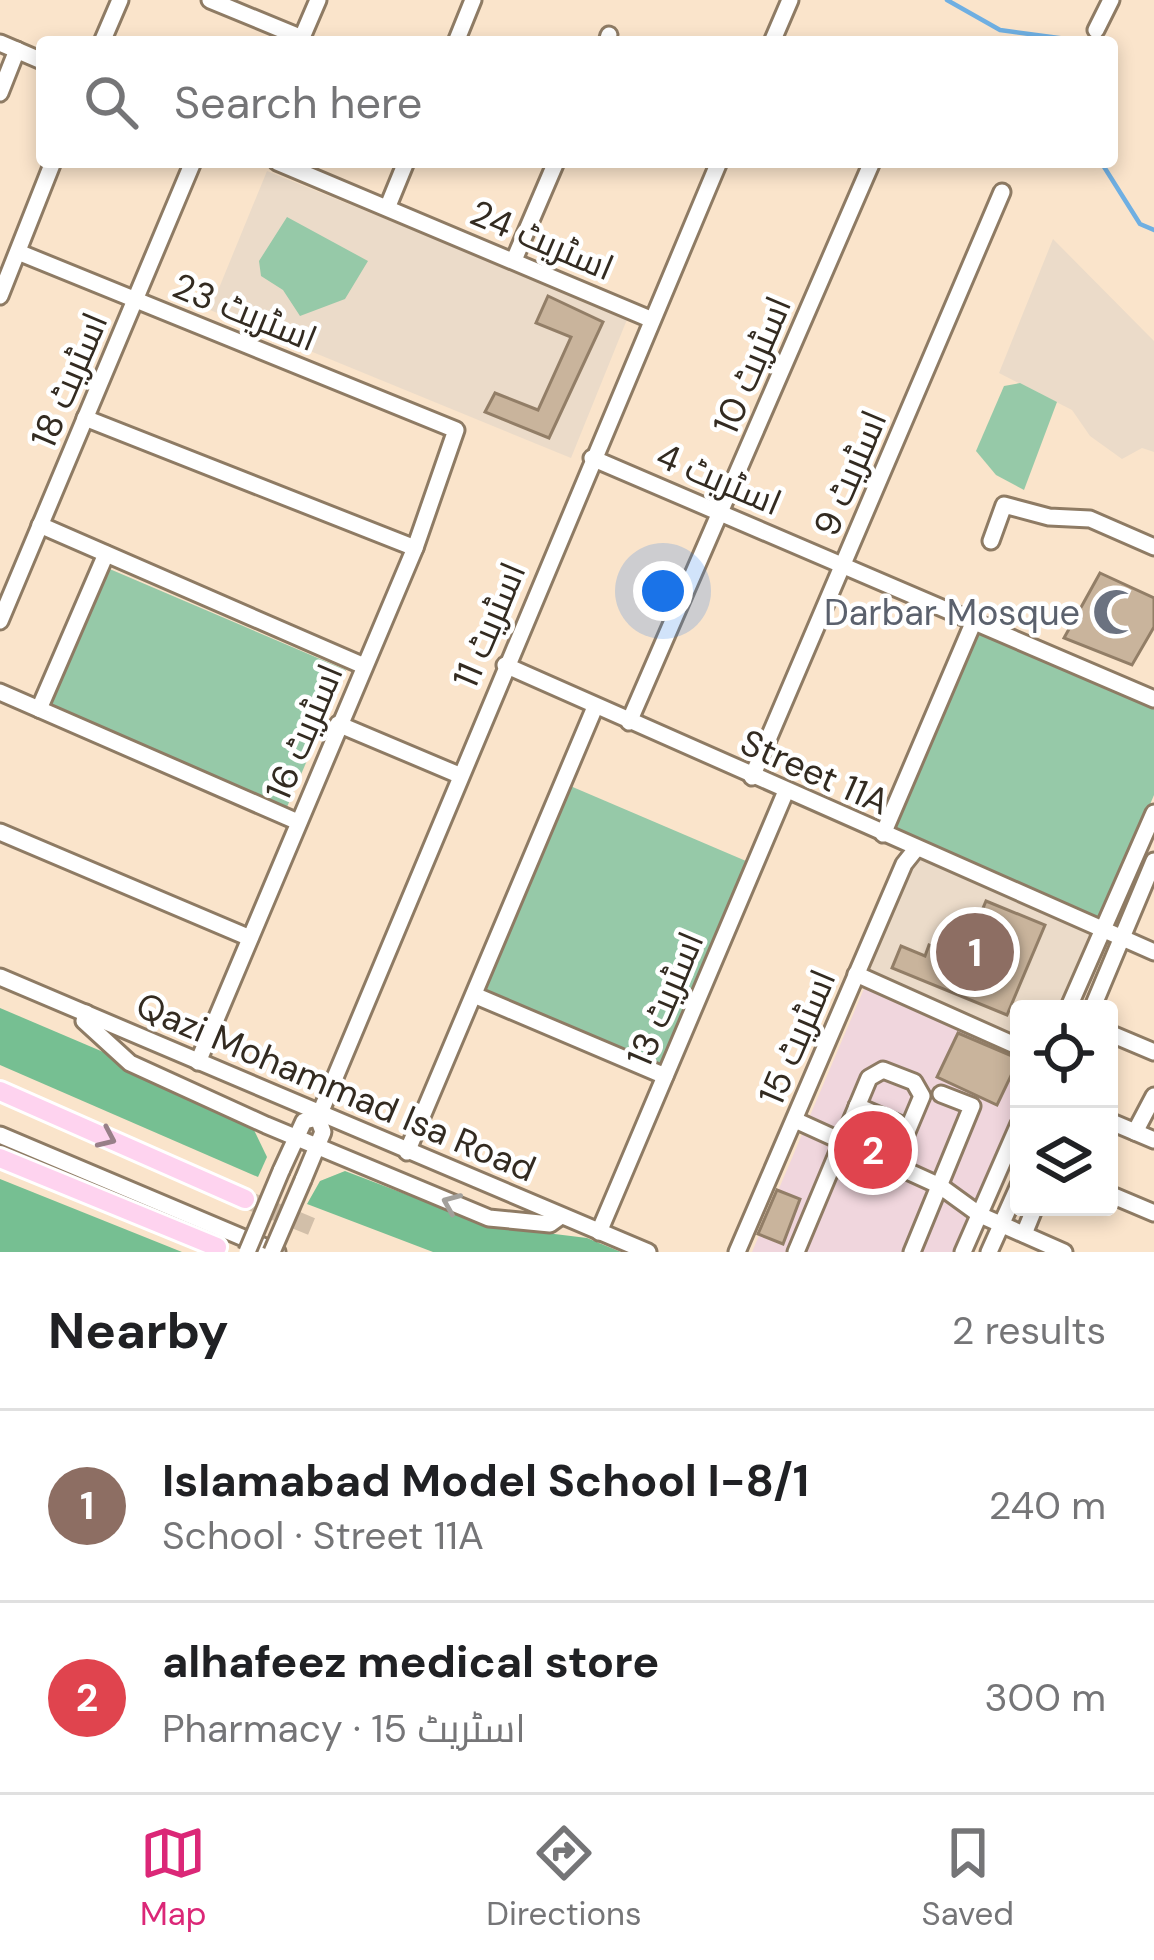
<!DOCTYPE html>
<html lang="en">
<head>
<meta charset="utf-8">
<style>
	body { margin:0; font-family:"DM Sans",Cairo,sans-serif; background:#f2f2f2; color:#202124 }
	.controls { position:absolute; right:36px; bottom:36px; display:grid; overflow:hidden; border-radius:12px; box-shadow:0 6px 18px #0003 }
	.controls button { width:108px; height:108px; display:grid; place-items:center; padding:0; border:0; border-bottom:3px solid #e0e0e0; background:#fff; color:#202124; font:60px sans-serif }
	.you { position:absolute; left:663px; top:591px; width:42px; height:42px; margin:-30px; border:9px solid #fff; border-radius:50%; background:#1a73e8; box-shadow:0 0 0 18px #1a73e833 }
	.badge { display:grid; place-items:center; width:78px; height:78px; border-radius:50%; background:#db2777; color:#fff; font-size:39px; font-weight:700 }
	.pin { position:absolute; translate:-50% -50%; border:6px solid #fff; box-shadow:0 3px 12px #0006 }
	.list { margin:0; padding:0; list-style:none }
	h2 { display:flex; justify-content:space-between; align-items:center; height:156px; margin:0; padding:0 48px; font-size:51px }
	h2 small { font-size:39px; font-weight:400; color:#757577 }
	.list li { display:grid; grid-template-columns:78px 1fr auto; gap:36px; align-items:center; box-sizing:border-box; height:192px; padding:0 48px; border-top:3px solid #e0e0e0 }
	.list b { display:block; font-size:45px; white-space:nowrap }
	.list p { margin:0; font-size:39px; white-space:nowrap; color:#757577 }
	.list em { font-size:39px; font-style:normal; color:#757577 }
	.icon { flex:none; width:66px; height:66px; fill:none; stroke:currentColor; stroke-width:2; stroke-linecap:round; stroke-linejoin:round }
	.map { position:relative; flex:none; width:1154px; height:1252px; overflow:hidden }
	.search { position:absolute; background:#fff; box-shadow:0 6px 18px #0003; left:36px; right:36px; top:36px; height:132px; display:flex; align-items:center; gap:30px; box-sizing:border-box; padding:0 42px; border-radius:12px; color:#757577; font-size:45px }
	.sheet { height:540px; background:#fff }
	nav { display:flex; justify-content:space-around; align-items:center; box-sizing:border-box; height:168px; border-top:3px solid #e0e0e0; background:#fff; font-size:33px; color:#757577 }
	nav a { display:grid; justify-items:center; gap:6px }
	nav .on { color:#db2777 }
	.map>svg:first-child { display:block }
</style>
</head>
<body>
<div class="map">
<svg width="1154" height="1252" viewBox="0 0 1154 1252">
	<rect width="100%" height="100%" fill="#fae4cb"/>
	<polygon fill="#f0d6dd" points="866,984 1019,1052 1019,1108 958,1252 752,1252"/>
	<g fill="#ebdbc9">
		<polygon points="267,171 628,317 571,458 210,310"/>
		<polygon points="1053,239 1154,341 1154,452 1142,448 1122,459 1090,436 1072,410 999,373"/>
		<polygon points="916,849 1103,929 1068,1009 1019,1009 1019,1047 856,974"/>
	</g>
	<g fill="#96c9a8">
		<polygon points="287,217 368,261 345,299 300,316 283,290 261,276 259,261"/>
		<polygon points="1020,383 1057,402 1024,490 996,475 976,451 1004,386"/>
		<polygon points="105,567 346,670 287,807 46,704"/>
		<polygon points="974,621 1154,699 1154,795 1099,925 883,834"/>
		<polygon points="568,785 746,861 660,1070 481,991"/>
	</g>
	<g fill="#76bf92">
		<polygon points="0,1008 101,1051 254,1130 267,1157 258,1177 0,1065"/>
		<polygon points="345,1171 489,1226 587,1238 621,1252 433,1252 307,1204 320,1181"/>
		<polygon points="0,1179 182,1252 0,1252"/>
	</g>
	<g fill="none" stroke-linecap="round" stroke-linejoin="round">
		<g stroke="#6fafe2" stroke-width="4.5">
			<polyline points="947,0 1000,30 1089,42"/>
			<polyline points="1101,162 1140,224 1154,230"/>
		</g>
	</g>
	<g fill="#c9b49c" stroke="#927e67" stroke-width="3">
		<polygon points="548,296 603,322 549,438 485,412 495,393 538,410 571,337 536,323"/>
		<polygon points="1100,573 1154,598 1154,627 1132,665 1064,638"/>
		<polygon points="986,901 1045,925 1007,1015 892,968 901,946 925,956 929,945 965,959 960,972 995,986 1009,954 1002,952 1008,938 976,925"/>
		<polygon points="958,1033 1019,1059 997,1105 937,1077"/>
		<polygon points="777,1190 800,1199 783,1244 758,1234"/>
	</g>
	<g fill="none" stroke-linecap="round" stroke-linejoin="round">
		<polyline stroke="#d2bfa9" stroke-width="18" stroke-dasharray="18 9" stroke-linecap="butt" points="245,1199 315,1228"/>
		<defs>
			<g id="minor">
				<polyline points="210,0 302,38"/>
				<polyline points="1096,30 1111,0"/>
				<polyline points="102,42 120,0"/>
				<polyline points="300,42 318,0"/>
				<polyline points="456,42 473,0"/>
				<polyline points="607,42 609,35"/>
				<polyline points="772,42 790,0"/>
				<polyline points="0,43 42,61"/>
				<polyline points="0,93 17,50"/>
				<polyline points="277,162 650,319"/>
				<polyline points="388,206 406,162"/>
				<polyline points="18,252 456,430 415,548 198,1062"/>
				<polyline points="514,260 556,162"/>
				<polyline points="0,296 53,162"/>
				<polyline points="85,418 415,548"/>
				<polyline points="592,458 1154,699"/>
				<polyline points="40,525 364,666"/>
				<polyline points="991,541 1004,505 1049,517 1090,519 1154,547"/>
				<polyline points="0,621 193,162"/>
				<polyline points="505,665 1154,952"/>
				<polyline points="0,692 298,822"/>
				<polyline points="39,709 106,554"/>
				<polyline points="629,722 872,162"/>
				<polyline points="338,724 459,775"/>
				<polyline points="752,777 1002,192"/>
				<polyline points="0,832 250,938"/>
				<polyline points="883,834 974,621"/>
				<polyline points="856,974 1019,1047"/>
				<polyline points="0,977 648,1252"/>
				<polyline points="474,995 665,1076"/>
				<polyline points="1068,1009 1154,813"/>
				<polyline points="1092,1009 1154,861"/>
				<polyline points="86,1013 84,1021 130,1063 266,1125 489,1218 550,1224 561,1216"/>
				<polyline points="1109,1033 1154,1052"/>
				<polyline points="857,1106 908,1128"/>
				<polyline points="318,1118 719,162"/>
				<polyline points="795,1120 940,1186 980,1215 1064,1252"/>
				<polyline points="1109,1121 1154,1140"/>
				<polyline points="1135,1132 1154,1096"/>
				<polyline points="0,1135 277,1252"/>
				<polyline points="407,1152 595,707"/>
				<polyline points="281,1171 304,1121 318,1118"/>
				<polyline points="303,1180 323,1132 318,1118"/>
				<polyline points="1109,1194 1154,1213"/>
				<polyline points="599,1232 786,791"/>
				<polyline points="1024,1234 1035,1207"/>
				<polyline points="737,1252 904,864 916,849"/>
				<polyline points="796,1252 869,1078 883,1070 914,1082 922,1096 893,1165"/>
				<polyline points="912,1252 972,1106 941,1094"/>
				<polyline points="963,1252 1019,1124"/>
				<polyline points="989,1252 1019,1185"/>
			</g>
			<g id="major">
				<polyline points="0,1091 245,1199"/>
				<polyline points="0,1158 217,1247"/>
			</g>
		</defs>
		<use href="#minor" stroke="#8e7b64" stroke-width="21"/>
		<use href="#major" stroke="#fff" stroke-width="24"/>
		<use href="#minor" stroke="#fff" stroke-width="15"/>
		<use href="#major" stroke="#fed3ef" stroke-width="18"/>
		<defs>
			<g id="minor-bridge">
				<polyline points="247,1252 281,1171"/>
				<polyline points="272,1252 303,1180"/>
			</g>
		</defs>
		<use href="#minor-bridge" stroke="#8e7b64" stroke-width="21" stroke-linecap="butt"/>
		<use href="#minor-bridge" stroke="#fff" stroke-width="15"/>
	</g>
	<defs><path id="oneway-chevron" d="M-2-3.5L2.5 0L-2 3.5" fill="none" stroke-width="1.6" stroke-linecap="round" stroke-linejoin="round" transform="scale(3)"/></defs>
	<use stroke="#987f88" href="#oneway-chevron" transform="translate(107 1138) rotate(24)"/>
	<use stroke="#a3a09b" href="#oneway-chevron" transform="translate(451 1203) rotate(-157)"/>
	<defs>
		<symbol id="mosque-bare" viewBox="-9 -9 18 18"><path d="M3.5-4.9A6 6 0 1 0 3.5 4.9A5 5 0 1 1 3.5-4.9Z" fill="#6b7280" stroke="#fff" stroke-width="2.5" paint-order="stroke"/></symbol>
	</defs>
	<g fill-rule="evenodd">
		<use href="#mosque-bare" x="1083" y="579" width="66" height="66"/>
	</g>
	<g text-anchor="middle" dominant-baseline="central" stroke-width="9" stroke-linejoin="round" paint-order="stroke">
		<g font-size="36" fill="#332b21" stroke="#fff">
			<text transform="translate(542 240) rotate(23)">اسٹریٹ 24</text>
			<text transform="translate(245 312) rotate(22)">اسٹریٹ 23</text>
			<text transform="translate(752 365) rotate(-67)">اسٹریٹ 10</text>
			<text transform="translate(69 380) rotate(-67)">اسٹریٹ 18</text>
			<text transform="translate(850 473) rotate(-67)">اسٹریٹ 9</text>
			<text transform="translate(719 479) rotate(23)">اسٹریٹ 4</text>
			<text transform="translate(489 625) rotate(-67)">اسٹریٹ 11</text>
			<text transform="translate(304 732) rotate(-67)">اسٹریٹ 16</text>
			<text transform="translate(815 772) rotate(24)">Street 11A</text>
			<text transform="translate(665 999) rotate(-67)">اسٹریٹ 13</text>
			<text transform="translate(797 1037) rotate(-67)">اسٹریٹ 15</text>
			<text transform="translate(336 1087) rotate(23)">Qazi Mohammad Isa Road</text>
		</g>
		<g font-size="36" fill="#5b616d" stroke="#fff" text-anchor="end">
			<text x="1080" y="612">Darbar Mosque</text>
		</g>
	</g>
</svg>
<div class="controls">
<button><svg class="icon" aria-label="locate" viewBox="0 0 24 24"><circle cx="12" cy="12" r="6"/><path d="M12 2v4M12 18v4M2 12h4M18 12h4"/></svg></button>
<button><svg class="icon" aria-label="layers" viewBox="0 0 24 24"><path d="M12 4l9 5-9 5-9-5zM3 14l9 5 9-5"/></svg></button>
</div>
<div class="you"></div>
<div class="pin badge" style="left:975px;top:952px;background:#8d6e63">1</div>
<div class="pin badge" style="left:873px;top:1150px;background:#e0444e">2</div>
<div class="search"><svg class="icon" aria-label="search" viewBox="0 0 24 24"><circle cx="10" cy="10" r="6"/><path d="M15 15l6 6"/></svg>Search here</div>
</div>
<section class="sheet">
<h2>Nearby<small>2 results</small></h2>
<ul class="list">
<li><span class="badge" style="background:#8d6e63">1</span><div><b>Islamabad Model School I-8/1</b><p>School · Street 11A</p></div><em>240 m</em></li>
<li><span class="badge" style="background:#e0444e">2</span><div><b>alhafeez medical store</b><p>Pharmacy · اسٹریٹ 15</p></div><em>300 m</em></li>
</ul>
</section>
<nav>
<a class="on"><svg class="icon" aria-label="map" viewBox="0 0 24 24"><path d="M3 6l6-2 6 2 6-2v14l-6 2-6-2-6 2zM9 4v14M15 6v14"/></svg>Map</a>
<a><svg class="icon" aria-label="directions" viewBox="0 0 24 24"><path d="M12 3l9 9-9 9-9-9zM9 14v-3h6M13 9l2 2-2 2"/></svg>Directions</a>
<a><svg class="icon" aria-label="saved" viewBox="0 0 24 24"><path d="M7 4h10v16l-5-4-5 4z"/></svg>Saved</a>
</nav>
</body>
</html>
